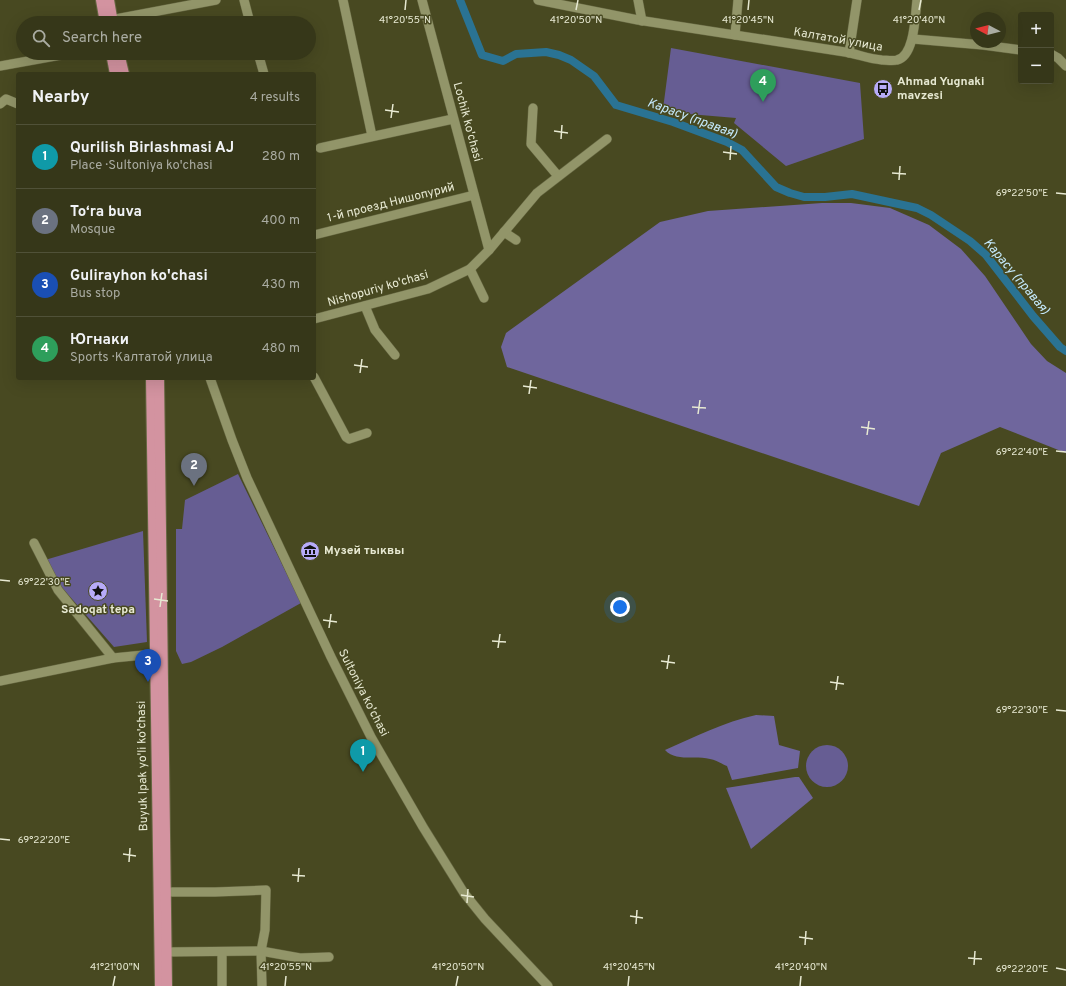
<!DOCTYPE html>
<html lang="en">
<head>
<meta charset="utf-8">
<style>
	body { margin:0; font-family:Overpass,sans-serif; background:#3d3f22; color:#f1f3f6 }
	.controls { position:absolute; right:12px; top:12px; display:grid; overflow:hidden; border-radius:4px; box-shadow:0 4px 16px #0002 }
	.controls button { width:36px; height:36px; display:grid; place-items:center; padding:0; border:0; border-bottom:1px solid #505138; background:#363719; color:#f1f3f6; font:20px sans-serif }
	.compass { position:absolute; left:970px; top:12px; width:36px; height:36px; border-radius:50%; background:#363719; box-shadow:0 4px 16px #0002; rotate:277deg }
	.you { position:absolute; left:620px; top:607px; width:14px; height:14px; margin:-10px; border:3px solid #fff; border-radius:50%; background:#1a73e8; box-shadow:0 0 0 6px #1a73e833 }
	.badge { display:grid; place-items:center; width:26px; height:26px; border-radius:50%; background:#8bbbb9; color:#fff; font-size:13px; font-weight:700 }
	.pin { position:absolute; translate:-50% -33px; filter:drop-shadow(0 1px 2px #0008) }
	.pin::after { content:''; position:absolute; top:21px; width:14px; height:12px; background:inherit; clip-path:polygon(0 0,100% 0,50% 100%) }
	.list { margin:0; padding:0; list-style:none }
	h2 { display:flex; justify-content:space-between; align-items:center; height:52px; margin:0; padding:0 16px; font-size:17px }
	h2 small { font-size:13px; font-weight:400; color:#aaaca2 }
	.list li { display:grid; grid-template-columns:26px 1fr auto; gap:12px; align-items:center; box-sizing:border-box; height:64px; padding:0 16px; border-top:1px solid #505138 }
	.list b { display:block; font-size:15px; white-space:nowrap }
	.list p { margin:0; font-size:13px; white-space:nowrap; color:#aaaca2 }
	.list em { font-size:13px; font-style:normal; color:#aaaca2 }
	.icon { flex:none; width:22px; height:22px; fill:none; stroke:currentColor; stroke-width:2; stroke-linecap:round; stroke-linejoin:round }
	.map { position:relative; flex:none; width:1066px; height:986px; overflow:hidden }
	.search { position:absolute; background:#363719; box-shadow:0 4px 16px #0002; left:16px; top:16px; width:300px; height:44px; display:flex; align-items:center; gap:10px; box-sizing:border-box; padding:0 14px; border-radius:22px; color:#aaaca2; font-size:15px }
	.panel { position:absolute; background:#363719; box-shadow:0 4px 16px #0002; left:16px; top:72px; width:300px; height:308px; border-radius:4px }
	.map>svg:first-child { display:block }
</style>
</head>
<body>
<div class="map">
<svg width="1066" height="986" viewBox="0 0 1066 986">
	<rect width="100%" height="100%" fill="#484921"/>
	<g fill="#665d93">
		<polygon points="671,48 860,83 864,139 786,166 734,123 736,118 677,113 663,109"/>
		<polygon points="238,474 301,603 222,647 191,662 182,664 176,651 176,529 182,529 185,500"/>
		<polygon points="143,531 147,642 114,647 58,583 45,560"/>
		<circle cx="827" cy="766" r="21"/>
	</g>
	<g fill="#6f669d">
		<polygon points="822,203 851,203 890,208 929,225 961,249 985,276 1031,344 1047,361 1066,373 1066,453 1000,427 941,453 919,506 507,367 501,347 506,333 660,222 708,211"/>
		<path d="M 756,715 L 774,716 L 779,745 L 800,751 L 798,768 L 732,780 L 727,766 C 722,764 716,760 710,759 C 695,755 676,762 665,750 C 695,737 724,722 756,715 Z"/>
		<polygon points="795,777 799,777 813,798 751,849 726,788"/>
	</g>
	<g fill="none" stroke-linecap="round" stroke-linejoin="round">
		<polyline stroke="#2a7393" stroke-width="8" points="460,0 482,55 503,61 516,54 546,52 559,55 571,60 594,76 616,105 673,122 727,142 742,150 776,187 790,193 804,197 825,197 852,194 917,208 931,215 970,241 986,255 1033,316 1060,347 1066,351"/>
		<defs>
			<g id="minor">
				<polyline points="244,0 250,23"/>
				<polyline points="343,0 372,136"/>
				<polyline points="422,0 489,250"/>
				<path d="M 538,0 L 638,20 L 845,52 C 857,54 869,59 882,60 C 886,60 893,61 897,60 C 915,56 915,15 917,0"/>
				<polyline points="638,0 642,21"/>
				<polyline points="105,21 216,0"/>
				<polyline points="735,35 738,0"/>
				<polyline points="913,39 983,45 1021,50"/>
				<polyline points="258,53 264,74"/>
				<polyline points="849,53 857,0"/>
				<polyline points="1051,54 1058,58 1066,66"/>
				<polyline points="0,66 72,53"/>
				<polyline points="0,104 6,99 18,104"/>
				<polyline points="533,108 531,144 558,176"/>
				<polyline points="320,148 453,119"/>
				<polyline points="504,232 516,240"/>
				<polyline points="314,235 474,195"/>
				<polyline points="470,269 484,298"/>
				<polyline points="365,306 375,330 395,355"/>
				<polyline points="314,319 428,289 470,269 489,250 537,193 607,139"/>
				<polyline points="314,377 346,437 349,439 367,433"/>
				<polyline points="210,378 232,440 247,478 331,657 371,737 423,827 464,893 485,919 548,986"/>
				<polyline points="113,658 154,654"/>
				<polyline points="0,681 113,658 58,590 34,543"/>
				<polyline points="165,892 215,892 266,890 265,930 261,951 262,986"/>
				<polyline points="166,952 261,951 300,958 329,957"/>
				<polyline points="222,952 222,986"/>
			</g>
			<g id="major">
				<polyline points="101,0 105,23"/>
				<polyline points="109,0 113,23"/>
				<polyline points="111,53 115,74"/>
				<polyline points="119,53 124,74"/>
				<polyline points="151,378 160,986"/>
				<polyline points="159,378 167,986"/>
			</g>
		</defs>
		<use href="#minor" stroke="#666742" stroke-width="10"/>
		<use href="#major" stroke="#666742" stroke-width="12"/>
		<use href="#minor" stroke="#929569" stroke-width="9"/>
		<use href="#major" stroke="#d393a0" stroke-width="10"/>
	</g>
	<path fill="none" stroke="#e7e9d2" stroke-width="1.5" d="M 405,10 L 406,0M 576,10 L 578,0M 748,10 L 749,0M 919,10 L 921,0M 385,110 L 399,112M 391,118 L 393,104M 554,131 L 568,133M 561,139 L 562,125M 723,152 L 737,154M 730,160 L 731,146M 892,173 L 906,174M 899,180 L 900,166M 1056,193 L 1066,194M 354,365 L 368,367M 360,373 L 362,359M 523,386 L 537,388M 529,394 L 531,380M 692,407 L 706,408M 698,414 L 700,400M 861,427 L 875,429M 867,435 L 869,421M 1056,451 L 1066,452M 0,580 L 10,581M 154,599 L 168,601M 160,607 L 162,593M 323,620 L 337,622M 329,628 L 331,614M 492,641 L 506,642M 498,648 L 500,634M 661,661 L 675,663M 667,669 L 669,655M 830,682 L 844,684M 836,690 L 838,676M 1056,710 L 1066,711M 0,839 L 10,840M 123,854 L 136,856M 129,862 L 130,848M 292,875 L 305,876M 298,882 L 299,868M 461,895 L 474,897M 467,903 L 468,889M 630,916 L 643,918M 636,924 L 637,910M 799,937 L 813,939M 805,945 L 806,931M 968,958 L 982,959M 974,965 L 975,951M 1056,968 L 1066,970M 113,986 L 115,976M 285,986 L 286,976M 456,986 L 458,976M 628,986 L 629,976M 800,986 L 801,976"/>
	<defs>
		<symbol id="bus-disc" viewBox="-11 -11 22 22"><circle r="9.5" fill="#b7abf8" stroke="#484921"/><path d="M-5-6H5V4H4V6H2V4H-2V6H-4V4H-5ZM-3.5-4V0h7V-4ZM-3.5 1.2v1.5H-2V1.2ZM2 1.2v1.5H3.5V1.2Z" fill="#111"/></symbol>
		<symbol id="museum-disc" viewBox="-11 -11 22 22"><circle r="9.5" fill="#b7abf8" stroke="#484921"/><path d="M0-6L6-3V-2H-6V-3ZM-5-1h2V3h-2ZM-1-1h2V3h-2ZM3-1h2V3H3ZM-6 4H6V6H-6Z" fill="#111"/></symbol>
		<symbol id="sight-disc" viewBox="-11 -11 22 22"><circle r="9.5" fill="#b7abf8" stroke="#484921"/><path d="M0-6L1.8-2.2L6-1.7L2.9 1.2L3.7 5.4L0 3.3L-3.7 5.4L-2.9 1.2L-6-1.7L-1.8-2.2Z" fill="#111"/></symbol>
	</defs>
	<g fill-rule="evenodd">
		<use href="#bus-disc" x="872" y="78" width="22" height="22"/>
		<use href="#museum-disc" x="299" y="540" width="22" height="22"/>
		<use href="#sight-disc" x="87" y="580" width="22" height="22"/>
	</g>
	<g text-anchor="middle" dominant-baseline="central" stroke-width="3" stroke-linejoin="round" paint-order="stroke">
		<g font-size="12" fill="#e7e9d2" stroke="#484921">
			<text transform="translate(838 40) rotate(10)">Калтатой улица</text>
			<text transform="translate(467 122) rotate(75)">Lochik ko'chasi</text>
			<text transform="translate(391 203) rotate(-14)">1-й проезд Нишопурий</text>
			<text transform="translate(378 289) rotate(-16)">Nishopuriy ko'chasi</text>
			<text transform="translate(363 693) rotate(63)">Sultoniya ko'chasi</text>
			<text transform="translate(143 766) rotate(-91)">Buyuk Ipak yo'li ko'chasi</text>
		</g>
		<g font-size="12" font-weight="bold" fill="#e7e9d2" stroke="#484921" text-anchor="start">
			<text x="897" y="82">Ahmad Yugnaki<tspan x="897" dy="14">mavzesi</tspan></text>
			<text x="324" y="551">Музей тыквы</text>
			<text x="98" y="610" text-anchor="middle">Sadoqat tepa</text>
		</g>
		<g font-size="13" font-style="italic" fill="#c5eafd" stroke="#484921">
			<text transform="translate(692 119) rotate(20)">Карасу (правая)</text>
			<text transform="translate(1016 277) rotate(50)">Карасу (правая)</text>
		</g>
	</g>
	<g font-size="10" text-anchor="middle" fill="#e7e9d2" stroke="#484921" stroke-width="3" stroke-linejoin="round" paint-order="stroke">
		<text x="405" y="23">41°20'55"N</text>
		<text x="576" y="23">41°20'50"N</text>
		<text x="748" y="23">41°20'45"N</text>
		<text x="919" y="23">41°20'40"N</text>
		<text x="1022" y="196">69°22'50"E</text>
		<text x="1022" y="455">69°22'40"E</text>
		<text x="44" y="585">69°22'30"E</text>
		<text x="1022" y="713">69°22'30"E</text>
		<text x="44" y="843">69°22'20"E</text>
		<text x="115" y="970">41°21'00"N</text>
		<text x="286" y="970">41°20'55"N</text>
		<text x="458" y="970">41°20'50"N</text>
		<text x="629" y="970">41°20'45"N</text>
		<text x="801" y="970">41°20'40"N</text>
		<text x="1022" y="972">69°22'20"E</text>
	</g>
</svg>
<div class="controls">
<button>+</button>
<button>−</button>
</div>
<svg class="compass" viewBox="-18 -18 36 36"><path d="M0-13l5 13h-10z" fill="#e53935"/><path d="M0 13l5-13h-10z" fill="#aaaca2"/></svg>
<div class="you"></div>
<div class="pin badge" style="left:363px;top:772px;background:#0f9aa8">1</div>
<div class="pin badge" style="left:194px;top:486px;background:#6b7280">2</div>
<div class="pin badge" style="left:148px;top:682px;background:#1a4fb4">3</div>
<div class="pin badge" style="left:763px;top:102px;background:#2e9e5b">4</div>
<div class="search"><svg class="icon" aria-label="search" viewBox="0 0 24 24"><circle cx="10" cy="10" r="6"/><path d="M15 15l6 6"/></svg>Search here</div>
<section class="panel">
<h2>Nearby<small>4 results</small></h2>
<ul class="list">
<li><span class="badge" style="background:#0f9aa8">1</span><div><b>Qurilish Birlashmasi AJ</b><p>Place · Sultoniya ko'chasi</p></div><em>280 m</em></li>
<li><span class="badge" style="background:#6b7280">2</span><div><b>To‘ra buva</b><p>Mosque</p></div><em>400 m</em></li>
<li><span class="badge" style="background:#1a4fb4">3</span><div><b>Gulirayhon ko'chasi</b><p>Bus stop</p></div><em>430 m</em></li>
<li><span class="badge" style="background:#2e9e5b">4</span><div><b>Югнаки</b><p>Sports · Калтатой улица</p></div><em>480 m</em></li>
</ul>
</section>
</div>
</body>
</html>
